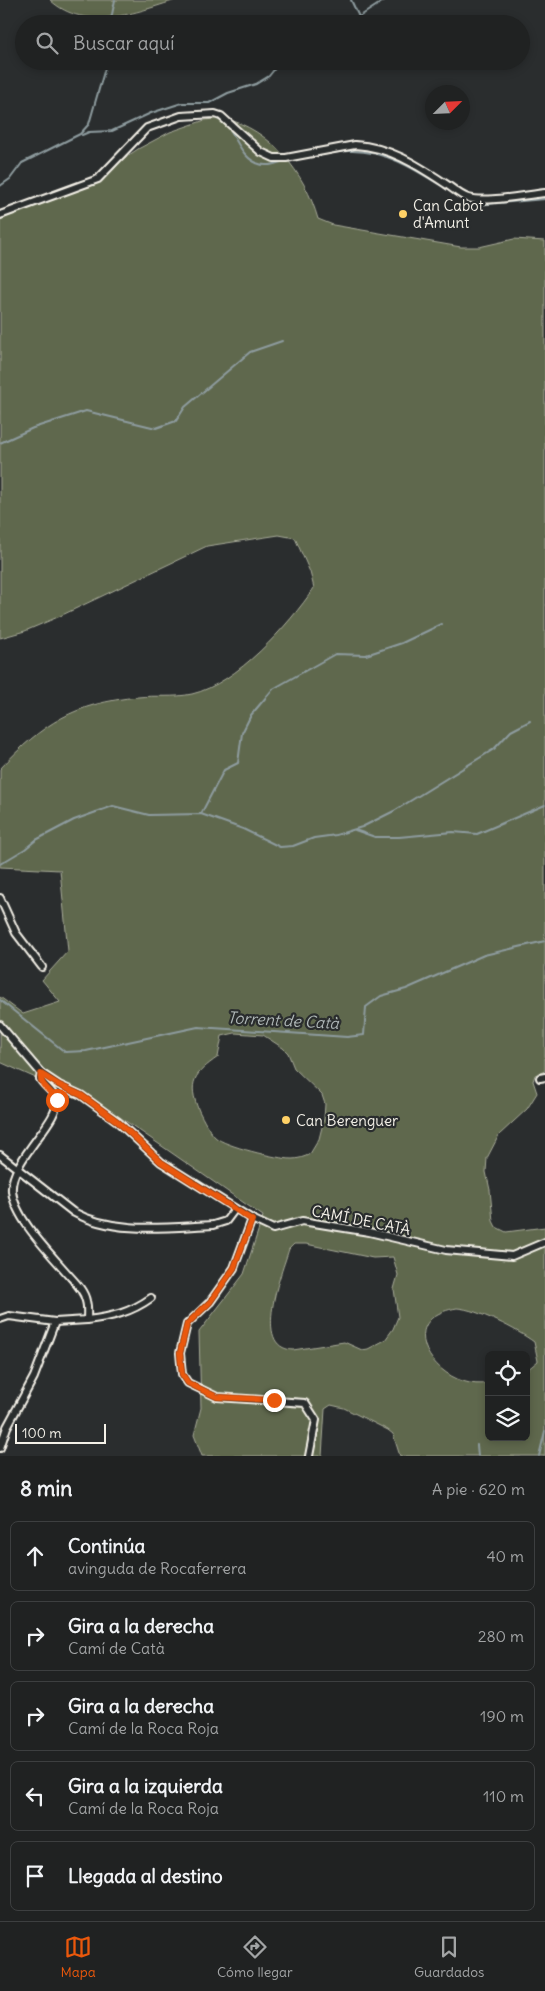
<!DOCTYPE html>
<html lang="es">
<head>
<meta charset="utf-8">
<style>
	body { margin:0; font-family:Delius,sans-serif; background:#282a2a; color:#f1f3f6 }
	.controls { position:absolute; right:15px; bottom:15px; display:grid; overflow:hidden; border-radius:8px; box-shadow:0 2px 8px #0003 }
	.controls button { width:45px; height:45px; display:grid; place-items:center; padding:0; border:0; border-bottom:1px solid #3d3f40; background:#202222; color:#f1f3f6; font:25px sans-serif }
	.compass { position:absolute; left:425px; top:85px; width:45px; height:45px; border-radius:50%; background:#202222; box-shadow:0 2px 8px #0003; rotate:66deg }
	.scale { position:absolute; left:15px; bottom:12px; width:91px; box-sizing:border-box; padding-left:5px; border:2px solid #f4f1e8; border-top:0; font-size:14px; line-height:18px; white-space:nowrap; color:#f4f1e8; -webkit-text-stroke:4px #2a2d2e; paint-order:stroke }
	.stop { position:absolute; width:15px; height:15px; margin:-11px; border:4px solid #ea580c; border-radius:50%; background:#fff }
	.stop.end { background:#ea580c; border-color:#fff; box-shadow:0 1px 5px #0008 }
	.list { margin:0; padding:0; list-style:none }
	h2 { display:flex; justify-content:space-between; align-items:center; height:65px; margin:0; padding:0 20px; font-size:21px }
	h2 small { font-size:16px; font-weight:400; color:#a2a4a5 }
	.list li { display:grid; grid-template-columns:32px 1fr auto; gap:15px; align-items:center; box-sizing:border-box; height:70px; margin:0 10px 10px; padding:0 10px; border:1px solid #3d3f40; border-radius:8px }
	.list b { display:block; font-size:19px; white-space:nowrap }
	.list p { margin:0; font-size:16px; white-space:nowrap; color:#a2a4a5 }
	.list em { font-size:16px; font-style:normal; color:#a2a4a5 }
	.icon { flex:none; width:28px; height:28px; fill:none; stroke:currentColor; stroke-width:2; stroke-linecap:round; stroke-linejoin:round }
	.map { position:relative; flex:none; width:545px; height:1456px; overflow:hidden }
	.search { position:absolute; background:#202222; box-shadow:0 2px 8px #0003; left:15px; right:15px; top:15px; height:55px; display:flex; align-items:center; gap:12px; box-sizing:border-box; padding:0 18px; border-radius:28px; color:#a2a4a5; font-size:19px }
	.sheet { height:465px; background:#202222 }
	nav { display:flex; justify-content:space-around; align-items:center; box-sizing:border-box; height:70px; border-top:1px solid #3d3f40; background:#202222; font-size:14px; color:#a2a4a5 }
	nav a { display:grid; justify-items:center; gap:2px }
	nav .on { color:#ea580c }
	.map>svg:first-child { display:block }
</style>
</head>
<body>
<div class="map">
<svg width="545" height="1456" viewBox="0 0 545 1456">
	<rect width="100%" height="100%" fill="#2a2d2e"/>
	<filter id="ink" filterUnits="userSpaceOnUse"><feTurbulence type="fractalNoise" baseFrequency=".02" numOctaves="2"/><feDisplacementMap in="SourceGraphic" scale="10" xChannelSelector="R" yChannelSelector="G"/><feConvolveMatrix kernelMatrix="1 2 1 2 8 2 1 2 1" color-interpolation-filters="sRGB"/></filter>
	<g filter="url(#ink)">
		<g fill="#5e674d" stroke="#a9ac9a" fill-rule="evenodd">
			<path d="M 50,0 L 176,0 C 137,12 86,33 50,0 Z"/>
			<path d="M 223,118 C 271,129 305,173 318,219 L 333,225 L 461,247 L 479,247 L 514,239 L 545,241 L 545,1071 L 535,1075 L 533,1081 L 537,1093 L 527,1109 L 499,1135 L 487,1158 L 486,1172 L 490,1190 L 493,1221 L 496,1227 L 506,1232 L 545,1227 L 545,1456 L 400,1456 L 393,1434 L 388,1430 L 344,1408 L 331,1405 L 325,1409 L 322,1456 L 202,1456 L 194,1435 L 201,1408 L 199,1332 L 244,1274 L 263,1216 L 114,1113 L 0,1062 L 0,997 L 23,1014 L 60,1002 L 42,980 L 68,951 L 60,870 L 0,867 L 0,769 C 43,723 75,703 138,697 C 156,695 174,698 192,694 C 236,684 289,625 314,588 L 310,572 L 295,538 L 279,535 L 207,546 L 58,617 L 25,631 L 0,638 L 0,220 L 78,189 L 138,149 L 170,132 L 205,120 ZM 235,1033 L 263,1035 L 283,1048 L 288,1053 L 294,1068 L 322,1095 L 325,1104 L 324,1119 L 319,1139 L 310,1154 C 305,1157 298,1159 292,1159 C 278,1159 224,1146 215,1137 C 209,1131 203,1119 199,1111 C 187,1082 194,1074 218,1057 L 222,1036 ZM 294,1244 L 306,1244 L 373,1258 L 393,1257 L 398,1275 L 394,1289 L 398,1317 L 393,1329 L 385,1340 L 368,1349 L 362,1350 L 344,1342 L 293,1350 C 251,1348 282,1272 289,1249 ZM 457,1308 C 477,1309 518,1330 534,1342 L 538,1361 L 526,1371 L 526,1437 L 489,1437 L 489,1383 C 439,1393 388,1319 457,1308 Z"/>
		</g>
		<g fill="none" stroke-linecap="round" stroke-linejoin="round">
			<g stroke="#8e9c9f" stroke-width="2">
				<polyline points="351,0 359,17"/>
				<polyline points="110,24 115,0"/>
				<polyline points="348,24 385,0"/>
				<polyline points="217,119 222,121"/>
				<path d="M 229,127 C 237,142 246,165 266,165 C 272,166 279,162 285,161"/>
				<polyline points="82,135 89,132 112,131 151,113 182,103 209,103 228,93 256,84 269,76 281,61"/>
				<path d="M 295,159 C 313,158 330,152 348,151 C 389,149 422,174 456,195"/>
				<polyline points="0,186 10,179 22,163 80,134 89,124 107,61"/>
				<polyline points="460,197 476,205 545,199"/>
				<polyline points="0,443 33,428 86,411 156,428 176,421 185,407 250,352 282,341"/>
				<polyline points="201,814 224,770 238,763 242,733 251,715 273,689 335,654 366,655 402,643 442,624"/>
				<polyline points="355,830 375,837 399,837 453,832 477,834 545,805"/>
				<polyline points="0,864 25,849 36,840 74,820 113,806 149,815 201,814 243,829 280,847 293,846 314,838 336,835 362,827 394,811 494,749 511,731 530,721"/>
				<polyline points="0,1000 65,1052 86,1051 198,1027 347,1037 364,1035 366,1007 381,996 406,989 484,955 545,941"/>
				<polyline points="477,1445 478,1456"/>
				<polyline points="539,1456 545,1431"/>
			</g>
			<defs>
				<g id="street">
					<path d="M 0,215 L 98,179 L 147,128 L 181,116 L 215,114 L 221,116 L 261,152 L 274,158 L 286,158 L 355,145 C 390,147 417,165 446,184 C 452,188 461,196 468,198 C 486,203 526,195 545,193"/>
					<polyline points="0,898 16,933 42,967"/>
					<polyline points="0,1025 41,1073 59,1085 81,1095 117,1121 161,1162 252,1219 273,1229 302,1221 369,1232 446,1250 512,1256 545,1242"/>
					<polyline points="540,1078 545,1077"/>
					<path d="M 0,1155 L 73,1212 C 115,1235 168,1227 213,1225 L 226,1221 L 235,1209"/>
					<polyline points="252,1219 234,1268 210,1302 187,1324 180,1353 182,1374 188,1383 217,1397 305,1403 316,1420 309,1456"/>
					<path d="M 0,1319 L 9,1316 L 55,1322 L 87,1320 C 87,1314 88,1307 86,1301 C 84,1290 74,1281 67,1273 C 49,1252 15,1219 12,1191 C 9,1161 62,1119 56,1100 C 54,1091 44,1086 40,1079 L 41,1073"/>
					<path d="M 87,1320 C 111,1317 130,1313 151,1298"/>
					<polyline points="0,1448 7,1427 34,1377 55,1322"/>
				</g>
			</defs>
			<use href="#street" stroke="#f4f1e8" stroke-width="10"/>
			<use href="#street" stroke="#2a2d2e" stroke-width="6"/>
		</g>
	</g>
	<g fill="none" stroke-linecap="round" stroke-linejoin="round" filter="url(#ink)">
		<path stroke="#ea580c" stroke-width="6" d="M 57,1100 C 52,1091 38,1085 41,1074 L 59,1085 L 81,1095 L 117,1121 L 161,1162 L 252,1220 L 234,1268 L 210,1302 L 187,1324 L 180,1353 L 182,1374 L 188,1383 L 217,1397 L 274,1400"/>
	</g>
	<g fill="#ffd166" stroke="#2a2d2e" stroke-width="2">
		<circle cx="403" cy="214" r="5"/>
		<circle cx="286" cy="1120" r="5"/>
	</g>
	<g text-anchor="middle" dominant-baseline="central" stroke-width="4.5" stroke-linejoin="round" paint-order="stroke">
		<g font-size="15" fill="#f4f1e8" stroke="#2a2d2e" text-anchor="start">
			<text x="413" y="205">Can Cabot<tspan x="413" dy="17">d'Amunt</tspan></text>
			<text x="296" y="1120">Can Berenguer</text>
		</g>
		<g font-size="15" fill="#f4f1e8" stroke="#2a2d2e">
			<text transform="translate(361 1220) rotate(11)">CAMÍ DE CATÀ</text>
		</g>
		<g font-size="16" font-style="italic" fill="#b0b8b8" stroke="#2a2d2e">
			<text transform="translate(283 1020) rotate(3)">Torrent de Catà</text>
		</g>
	</g>
</svg>
<div class="controls">
<button><svg class="icon" aria-label="locate" viewBox="0 0 24 24"><circle cx="12" cy="12" r="6"/><path d="M12 2v4M12 18v4M2 12h4M18 12h4"/></svg></button>
<button><svg class="icon" aria-label="layers" viewBox="0 0 24 24"><path d="M12 4l9 5-9 5-9-5zM3 14l9 5 9-5"/></svg></button>
</div>
<svg class="compass" viewBox="-18 -18 36 36"><path d="M0-13l5 13h-10z" fill="#e53935"/><path d="M0 13l5-13h-10z" fill="#a2a4a5"/></svg>
<div class="scale">100 m</div>
<div class="stop" style="left:57px;top:1100px"></div>
<div class="stop end" style="left:274px;top:1400px"></div>
<div class="search"><svg class="icon" aria-label="search" viewBox="0 0 24 24"><circle cx="10" cy="10" r="6"/><path d="M15 15l6 6"/></svg>Buscar aquí</div>
</div>
<section class="sheet">
<h2>8 min<small>A pie · 620 m</small></h2>
<ul class="list">
<li><svg class="icon" aria-label="ahead" viewBox="0 0 24 24"><path d="M12 20V5M6 11l6-6 6 6"/></svg><div><b>Continúa</b><p>avinguda de Rocaferrera</p></div><em>40 m</em></li>
<li><svg class="icon" aria-label="right" viewBox="0 0 24 24"><path d="M7 20v-9h11M14 6l5 5-5 5"/></svg><div><b>Gira a la derecha</b><p>Camí de Catà</p></div><em>280 m</em></li>
<li><svg class="icon" aria-label="right" viewBox="0 0 24 24"><path d="M7 20v-9h11M14 6l5 5-5 5"/></svg><div><b>Gira a la derecha</b><p>Camí de la Roca Roja</p></div><em>190 m</em></li>
<li><svg class="icon" aria-label="left" viewBox="0 0 24 24"><path d="M17 20v-9H6M10 6l-5 5 5 5"/></svg><div><b>Gira a la izquierda</b><p>Camí de la Roca Roja</p></div><em>110 m</em></li>
<li><svg class="icon" aria-label="arrive" viewBox="0 0 24 24"><path d="M6 21V4h12l-3 4 3 4H6"/></svg><div><b>Llegada al destino</b></div></li>
</ul>
</section>
<nav>
<a class="on"><svg class="icon" aria-label="map" viewBox="0 0 24 24"><path d="M3 6l6-2 6 2 6-2v14l-6 2-6-2-6 2zM9 4v14M15 6v14"/></svg>Mapa</a>
<a><svg class="icon" aria-label="directions" viewBox="0 0 24 24"><path d="M12 3l9 9-9 9-9-9zM9 14v-3h6M13 9l2 2-2 2"/></svg>Cómo llegar</a>
<a><svg class="icon" aria-label="saved" viewBox="0 0 24 24"><path d="M7 4h10v16l-5-4-5 4z"/></svg>Guardados</a>
</nav>
</body>
</html>
